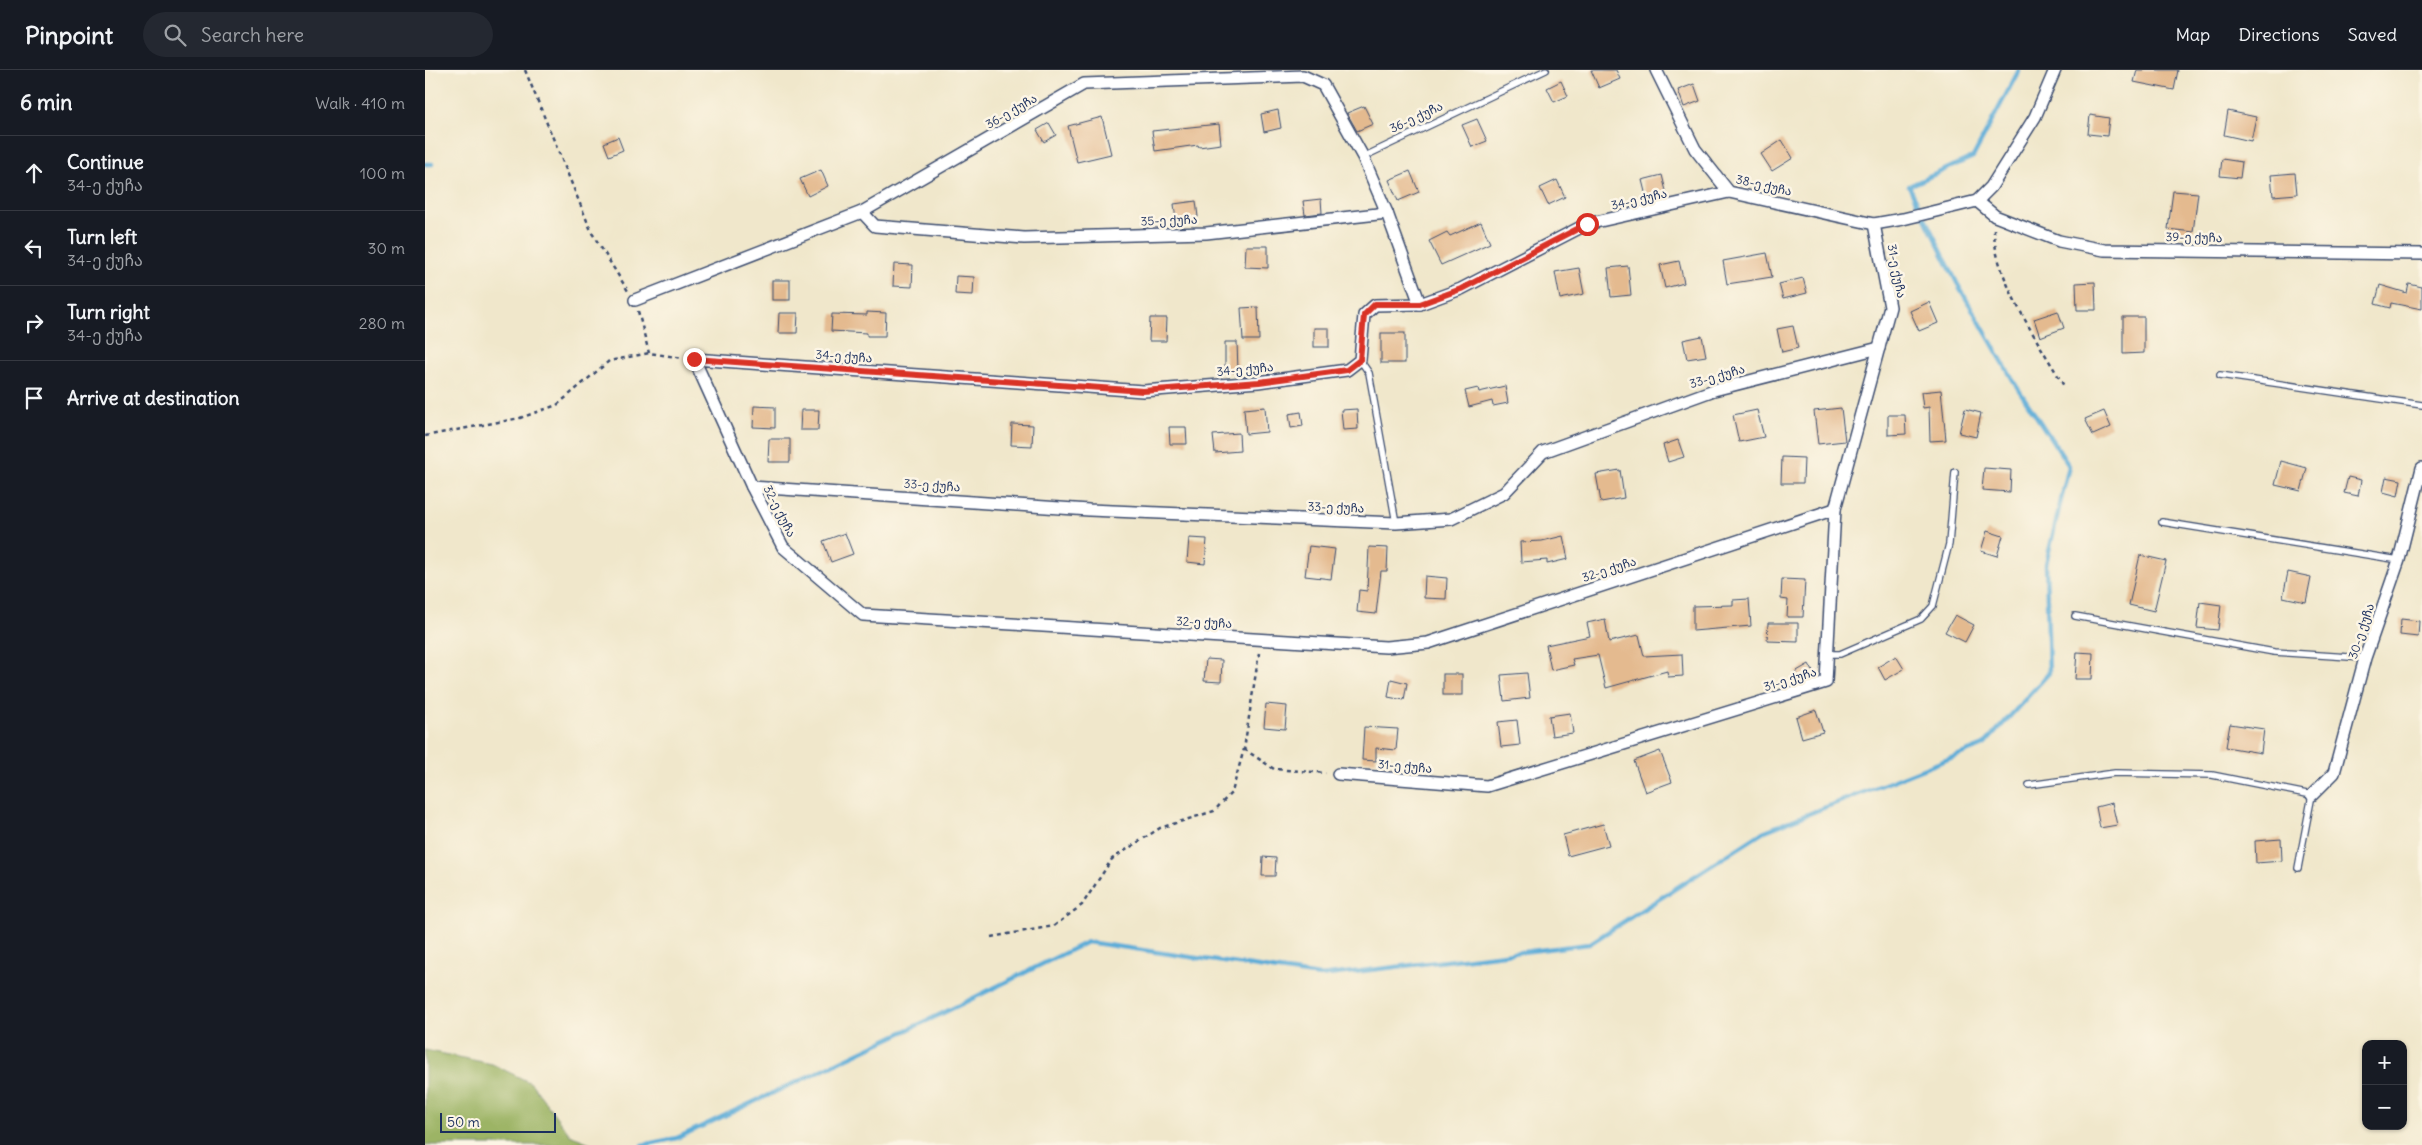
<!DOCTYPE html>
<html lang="en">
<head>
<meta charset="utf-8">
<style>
	body { margin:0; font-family:Delius,"Noto Sans Georgian",sans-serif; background:#242831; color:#f1f3f6 }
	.controls { position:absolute; right:15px; bottom:15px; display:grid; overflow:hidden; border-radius:10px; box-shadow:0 1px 4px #0004 }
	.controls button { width:45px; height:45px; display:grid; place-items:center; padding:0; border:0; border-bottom:1px solid #363941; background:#171b24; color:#f1f3f6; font:25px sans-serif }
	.scale { position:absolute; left:15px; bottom:12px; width:116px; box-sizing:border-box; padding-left:5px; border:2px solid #1b2f5e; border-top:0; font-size:14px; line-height:18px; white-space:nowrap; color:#1b2f5e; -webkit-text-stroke:4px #fcf5e5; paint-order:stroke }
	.stop { position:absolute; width:15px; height:15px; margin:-11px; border:4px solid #d93025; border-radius:50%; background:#fff }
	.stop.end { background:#d93025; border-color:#fff; box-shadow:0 1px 5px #0008 }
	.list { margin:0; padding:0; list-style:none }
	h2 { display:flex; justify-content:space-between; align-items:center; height:65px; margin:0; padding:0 20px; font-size:21px }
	h2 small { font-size:16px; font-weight:400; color:#9ea1a6 }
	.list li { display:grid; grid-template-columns:32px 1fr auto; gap:15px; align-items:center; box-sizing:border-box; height:75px; padding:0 20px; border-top:1px solid #363941 }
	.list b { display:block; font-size:19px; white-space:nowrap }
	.list p { margin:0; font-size:16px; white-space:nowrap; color:#9ea1a6 }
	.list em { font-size:16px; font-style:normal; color:#9ea1a6 }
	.icon { flex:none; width:28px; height:28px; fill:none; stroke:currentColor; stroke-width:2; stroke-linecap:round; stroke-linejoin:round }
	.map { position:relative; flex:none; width:1997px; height:1075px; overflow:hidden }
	header { display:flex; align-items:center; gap:30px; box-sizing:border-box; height:70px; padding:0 25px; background:#171b24; border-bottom:1px solid #363941 }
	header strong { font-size:24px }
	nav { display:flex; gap:28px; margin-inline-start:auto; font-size:18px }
	.search { width:350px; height:45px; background:#242831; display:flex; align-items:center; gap:12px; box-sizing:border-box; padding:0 18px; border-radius:28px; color:#9ea1a6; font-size:19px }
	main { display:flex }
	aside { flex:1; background:#171b24 }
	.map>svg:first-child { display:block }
</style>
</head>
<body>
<header>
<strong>Pinpoint</strong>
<div class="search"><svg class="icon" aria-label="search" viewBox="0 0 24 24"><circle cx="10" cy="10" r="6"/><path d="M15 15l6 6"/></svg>Search here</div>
<nav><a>Map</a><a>Directions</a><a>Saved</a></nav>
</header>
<main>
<aside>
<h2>6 min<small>Walk · 410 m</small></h2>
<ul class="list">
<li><svg class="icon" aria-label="ahead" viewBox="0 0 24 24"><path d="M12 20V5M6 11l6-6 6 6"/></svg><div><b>Continue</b><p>34-ე ქუჩა</p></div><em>100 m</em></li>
<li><svg class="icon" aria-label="left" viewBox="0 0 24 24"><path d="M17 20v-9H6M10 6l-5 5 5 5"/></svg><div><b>Turn left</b><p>34-ე ქუჩა</p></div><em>30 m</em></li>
<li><svg class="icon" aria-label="right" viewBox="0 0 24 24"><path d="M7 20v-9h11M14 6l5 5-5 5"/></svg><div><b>Turn right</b><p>34-ე ქუჩა</p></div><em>280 m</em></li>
<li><svg class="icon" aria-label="arrive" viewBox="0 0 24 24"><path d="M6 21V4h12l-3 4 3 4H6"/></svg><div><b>Arrive at destination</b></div></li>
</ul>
</aside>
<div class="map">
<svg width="1997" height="1075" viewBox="0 0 1997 1075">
	<rect width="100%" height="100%" fill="#fcf5e5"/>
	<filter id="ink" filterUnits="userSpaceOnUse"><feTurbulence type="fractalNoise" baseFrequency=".02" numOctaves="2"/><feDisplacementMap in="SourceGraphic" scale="10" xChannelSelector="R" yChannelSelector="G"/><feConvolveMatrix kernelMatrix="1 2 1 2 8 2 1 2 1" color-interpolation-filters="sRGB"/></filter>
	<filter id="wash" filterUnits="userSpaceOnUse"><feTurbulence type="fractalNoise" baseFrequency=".0096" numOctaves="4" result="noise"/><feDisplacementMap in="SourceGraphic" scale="20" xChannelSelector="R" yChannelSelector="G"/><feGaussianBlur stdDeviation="1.12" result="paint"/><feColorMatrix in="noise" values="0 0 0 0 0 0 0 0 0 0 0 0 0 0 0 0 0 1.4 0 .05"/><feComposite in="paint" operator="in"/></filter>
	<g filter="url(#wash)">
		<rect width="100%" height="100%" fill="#f0e7cb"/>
		<polygon fill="#9cb465" stroke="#5c7262" points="0,980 67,994 106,1013 145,1065 170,1075 0,1075"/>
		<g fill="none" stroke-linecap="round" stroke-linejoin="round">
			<g stroke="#5eadd8" stroke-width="4.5">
				<polyline points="0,94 7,94"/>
				<polyline points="217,1075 252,1068 512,946 662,872 895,906 1164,874 1340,761 1559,675 1624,603 1621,494 1644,396 1592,317 1532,213 1484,116 1548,87 1594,0"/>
			</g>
		</g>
		<g id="blocks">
			<g fill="#e4ba8f">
				<polygon points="1166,0 1191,0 1195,9 1174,18"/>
				<polygon points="1712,0 1753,0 1749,20 1709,12"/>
				<polygon points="1136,11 1143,26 1129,32 1122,18"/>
				<polygon points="1269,14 1275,31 1259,37 1253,20"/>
				<polygon points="939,36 948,54 932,61 922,43"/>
				<polygon points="853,40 856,58 839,62 836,44"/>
				<polygon points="1803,41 1831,47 1826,71 1799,65"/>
				<polygon points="1665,45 1684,48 1682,66 1663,64"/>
				<polygon points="677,47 686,84 652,92 643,56"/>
				<polygon points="1052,49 1062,71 1047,77 1037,55"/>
				<polygon points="624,53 631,65 619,72 612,60"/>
				<polygon points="794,54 796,74 774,77 773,75 730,81 727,61"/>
				<polygon points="193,67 198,80 184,86 179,73"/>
				<polygon points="1357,70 1368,88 1347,101 1336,84"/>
				<polygon points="1797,89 1817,92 1815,108 1795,106"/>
				<polygon points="396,100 403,116 383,126 375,109"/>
				<polygon points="985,101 994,122 973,131 964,110"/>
				<polygon points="1870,103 1872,124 1848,126 1846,105"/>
				<polygon points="1237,105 1242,125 1222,130 1217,110"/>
				<polygon points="1132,110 1140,127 1123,135 1115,118"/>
				<polygon points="1748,121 1773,123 1768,162 1743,159"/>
				<polygon points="896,129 897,143 880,145 878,131"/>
				<polygon points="771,131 773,147 751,150 749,134"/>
				<polygon points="1056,152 1065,173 1016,195 1004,171 1022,162 1025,166"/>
				<polygon points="821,176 843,176 843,198 820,197"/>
				<polygon points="1342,183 1347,207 1302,214 1298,191"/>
				<polygon points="1254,191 1259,213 1240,218 1235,195"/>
				<polygon points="469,194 488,195 487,217 468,216"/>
				<polygon points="1203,196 1206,225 1186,227 1183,198"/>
				<polygon points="1154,198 1159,224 1135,229 1130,202"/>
				<polygon points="531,206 549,207 548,225 530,224"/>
				<polygon points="1378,208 1382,223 1358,229 1354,214"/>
				<rect x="347" y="210" width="18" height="20"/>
				<polygon points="1670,212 1671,240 1652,240 1651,213"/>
				<polygon points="1984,214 1997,217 1997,239 1966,233 1965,238 1950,234 1955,215 1982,223"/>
				<polygon points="1504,232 1513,253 1494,261 1485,241"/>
				<polygon points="833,237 834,270 818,270 816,238"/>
				<polygon points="1633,241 1639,258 1615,267 1609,249"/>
				<polygon points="442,242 461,243 460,266 442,266 442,263 406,261 407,244 442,245"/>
				<polygon points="354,243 373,243 372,263 353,263"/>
				<polygon points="1698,247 1719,247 1719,283 1698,284"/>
				<polygon points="725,248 742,248 741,271 724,271"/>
				<polygon points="1368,256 1373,278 1357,282 1352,259"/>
				<rect x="889" y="258" width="15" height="19"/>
				<rect x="956" y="263" width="24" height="30"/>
				<polygon points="1277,266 1281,286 1262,289 1258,270"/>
				<polygon points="800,272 812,272 813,302 800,302"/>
				<polygon points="1080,316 1083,333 1068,336 1067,331 1044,337 1040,321 1053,318 1054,322"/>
				<polygon points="1516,320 1521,370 1505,371 1504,337 1498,338 1496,322"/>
				<polygon points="329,336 350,337 350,358 328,357"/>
				<polygon points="840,337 842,362 821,364 819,339"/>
				<polygon points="1416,338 1420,371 1393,374 1389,341"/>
				<polygon points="932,339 933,359 918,360 916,340"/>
				<polygon points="1540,339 1556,343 1551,367 1534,363"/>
				<polygon points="376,340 394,340 393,360 375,360"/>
				<polygon points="1332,340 1339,367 1314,372 1308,345"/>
				<polygon points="1679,341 1686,357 1668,365 1660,349"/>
				<polygon points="876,342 878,356 866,358 864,344"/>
				<polygon points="1463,345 1480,345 1481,364 1463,365"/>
				<polygon points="587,354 608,355 607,376 586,375"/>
				<polygon points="744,357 761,357 762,374 745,374"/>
				<polygon points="814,363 815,381 790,383 788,365"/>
				<polygon points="344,369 365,369 365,392 343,392"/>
				<polygon points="1253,370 1259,387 1243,392 1238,375"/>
				<polygon points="1357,387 1379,388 1378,413 1356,413"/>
				<polygon points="1856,391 1882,398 1876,421 1850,415"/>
				<polygon points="1559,398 1586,400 1585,422 1557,420"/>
				<polygon points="1195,400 1199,428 1176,432 1171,404"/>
				<polygon points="1923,407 1936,410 1933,426 1919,423"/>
				<polygon points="1961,407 1976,410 1973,426 1958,422"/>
				<polygon points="1562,461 1578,466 1572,486 1556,481"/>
				<polygon points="420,463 428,484 406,492 398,471"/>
				<polygon points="1138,466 1143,489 1122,494 1122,490 1096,492 1095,472 1117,471"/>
				<polygon points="764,468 782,469 780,494 762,492"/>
				<polygon points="884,476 910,479 906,509 880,506"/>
				<polygon points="944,477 963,478 962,501 956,501 951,544 932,542 934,520 942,521"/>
				<polygon points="1715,485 1741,491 1729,541 1704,535"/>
				<polygon points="1863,502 1886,507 1881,532 1858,527"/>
				<polygon points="1000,506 1022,508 1021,529 999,528"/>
				<polygon points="1357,509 1380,510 1378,547 1362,547 1363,530 1356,529"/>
				<polygon points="1324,529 1326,556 1268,561 1268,536 1308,535 1308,530"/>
				<polygon points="1775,532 1796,535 1793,560 1772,558"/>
				<polygon points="1530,545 1549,555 1540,572 1520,562"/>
				<polygon points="1180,549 1184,572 1214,565 1219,586 1257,584 1258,606 1243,607 1242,601 1181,618 1173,585 1147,589 1149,595 1126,600 1121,575 1165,566 1162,553"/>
				<polygon points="1976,549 1994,551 1993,567 1975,565"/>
				<polygon points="1343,553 1373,553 1373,572 1342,571"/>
				<polygon points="1652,582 1668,583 1667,609 1650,609"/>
				<polygon points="1471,586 1479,599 1460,610 1453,597"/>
				<polygon points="781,589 797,590 796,612 779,611"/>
				<polygon points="1384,594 1390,605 1375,612 1370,602"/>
				<polygon points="1102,603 1105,628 1079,631 1076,605"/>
				<rect x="1018" y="604" width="19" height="21"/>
				<polygon points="966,609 982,613 979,630 963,627"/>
				<polygon points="841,634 862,636 860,659 839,657"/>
				<polygon points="1391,640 1398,662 1377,668 1371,647"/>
				<polygon points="1145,643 1148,663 1127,666 1124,646"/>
				<polygon points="1092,650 1095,675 1076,677 1073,652"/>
				<polygon points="1805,654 1839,659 1836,683 1801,677"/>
				<polygon points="939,657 973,659 971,680 951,678 951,691 937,690"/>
				<polygon points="1235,681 1247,712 1220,722 1209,691"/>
				<polygon points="1687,733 1692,755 1675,758 1671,737"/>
				<polygon points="1178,754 1184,775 1143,786 1138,765"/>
				<polygon points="1856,769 1857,791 1831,793 1830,771"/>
				<polygon points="838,787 851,788 850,806 837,806"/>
			</g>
		</g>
	</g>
	<g filter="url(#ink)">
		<use href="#blocks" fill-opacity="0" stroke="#3b4b6e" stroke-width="1"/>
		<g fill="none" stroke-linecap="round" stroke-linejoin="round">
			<defs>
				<g id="service">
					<polyline points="938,87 1121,0"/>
					<polyline points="935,290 944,303 971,453"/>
					<polyline points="1795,305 1997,335"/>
					<polyline points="1737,452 1974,490"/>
					<polyline points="1650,546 1849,582 1940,588"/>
					<polyline points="1402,584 1415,584 1496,549 1508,536 1524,474 1530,402"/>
					<polyline points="1604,715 1690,703 1787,705 1887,725 1873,798"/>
				</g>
				<g id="minor">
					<polyline points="1231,0 1270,79 1304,122 1449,154 1478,149 1552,131 1566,117 1610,47 1630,0"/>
					<polyline points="1304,122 1162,154 1036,219 995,234 950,235 939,245 935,290 922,300 833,312 718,321 269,289 327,417 358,477 438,545 961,577 1003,573 1410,439"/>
					<polyline points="1552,131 1570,146 1634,171 1679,180 1997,184"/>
					<polyline points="437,142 450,156 599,168 781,163 962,143 995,234"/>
					<polyline points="210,230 437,142 659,14 878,6 898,15 938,87 962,143"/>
					<polyline points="327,417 664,440 971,453 1026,449 1079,423 1118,382 1289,320 1454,278"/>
					<polyline points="913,704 1062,716 1401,612 1410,439 1465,237 1449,154"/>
					<polyline points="1887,725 1909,703 1940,588 1974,490 1997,398"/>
				</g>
			</defs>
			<use href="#service" stroke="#3b4b6e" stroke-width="8"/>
			<use href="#minor" stroke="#3b4b6e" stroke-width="14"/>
			<g stroke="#3b4b6e" stroke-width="2.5" stroke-dasharray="4 4" stroke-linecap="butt">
				<polyline points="100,0 167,163 203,221"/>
				<path d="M 1569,159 C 1568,208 1616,275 1640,318"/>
				<polyline points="213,241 224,283"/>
				<polyline points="0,366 95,348 132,335 184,291 224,283 258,288"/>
				<polyline points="819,679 849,699 901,703"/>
				<polyline points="566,867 629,856 657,835 687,789 735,758 789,741 807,722 819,679 834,583"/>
			</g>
			<use href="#service" stroke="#fff" stroke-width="5.5"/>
			<use href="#minor" stroke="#fff" stroke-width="11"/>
		</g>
	</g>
	<g fill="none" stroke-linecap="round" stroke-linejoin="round" filter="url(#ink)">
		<polyline stroke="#d93025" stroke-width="6" points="269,289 718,321 834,312 922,300 935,290 939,245 950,234 995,234 1036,219 1162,154"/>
	</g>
	<g text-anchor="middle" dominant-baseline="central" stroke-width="5" stroke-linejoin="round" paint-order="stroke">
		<g font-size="12" fill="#1b2f5e" stroke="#fcf5e5">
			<text transform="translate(586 41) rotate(-30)">36-ე ქუჩა</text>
			<text transform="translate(991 47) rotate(-25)">36-ე ქუჩა</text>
			<text transform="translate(1339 115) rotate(13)">38-ე ქუჩა</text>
			<text transform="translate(1214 129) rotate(-13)">34-ე ქუჩა</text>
			<text transform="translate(744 150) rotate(-2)">35-ე ქუჩა</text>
			<text transform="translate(1769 167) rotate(1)">39-ე ქუჩა</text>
			<text transform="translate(1472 201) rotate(79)">31-ე ქუჩა</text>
			<text transform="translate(419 286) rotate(4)">34-ე ქუჩა</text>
			<text transform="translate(820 299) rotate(-5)">34-ე ქუჩა</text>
			<text transform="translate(1292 306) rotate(-16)">33-ე ქუჩა</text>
			<text transform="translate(507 415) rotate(4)">33-ე ქუჩა</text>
			<text transform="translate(911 437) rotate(2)">33-ე ქუჩა</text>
			<text transform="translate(355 441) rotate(63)">32-ე ქუჩა</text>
			<text transform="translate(1184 499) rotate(-18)">32-ე ქუჩა</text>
			<text transform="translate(779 552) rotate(3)">32-ე ქუჩა</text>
			<text transform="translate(1936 561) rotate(-72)">30-ე ქუჩა</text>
			<text transform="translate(1365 609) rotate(-17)">31-ე ქუჩა</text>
			<text transform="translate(980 696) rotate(5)">31-ე ქუჩა</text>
		</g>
	</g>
</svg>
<div class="controls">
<button>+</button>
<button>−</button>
</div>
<div class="scale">50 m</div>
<div class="stop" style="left:1162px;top:154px"></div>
<div class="stop end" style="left:269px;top:289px"></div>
</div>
</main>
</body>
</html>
